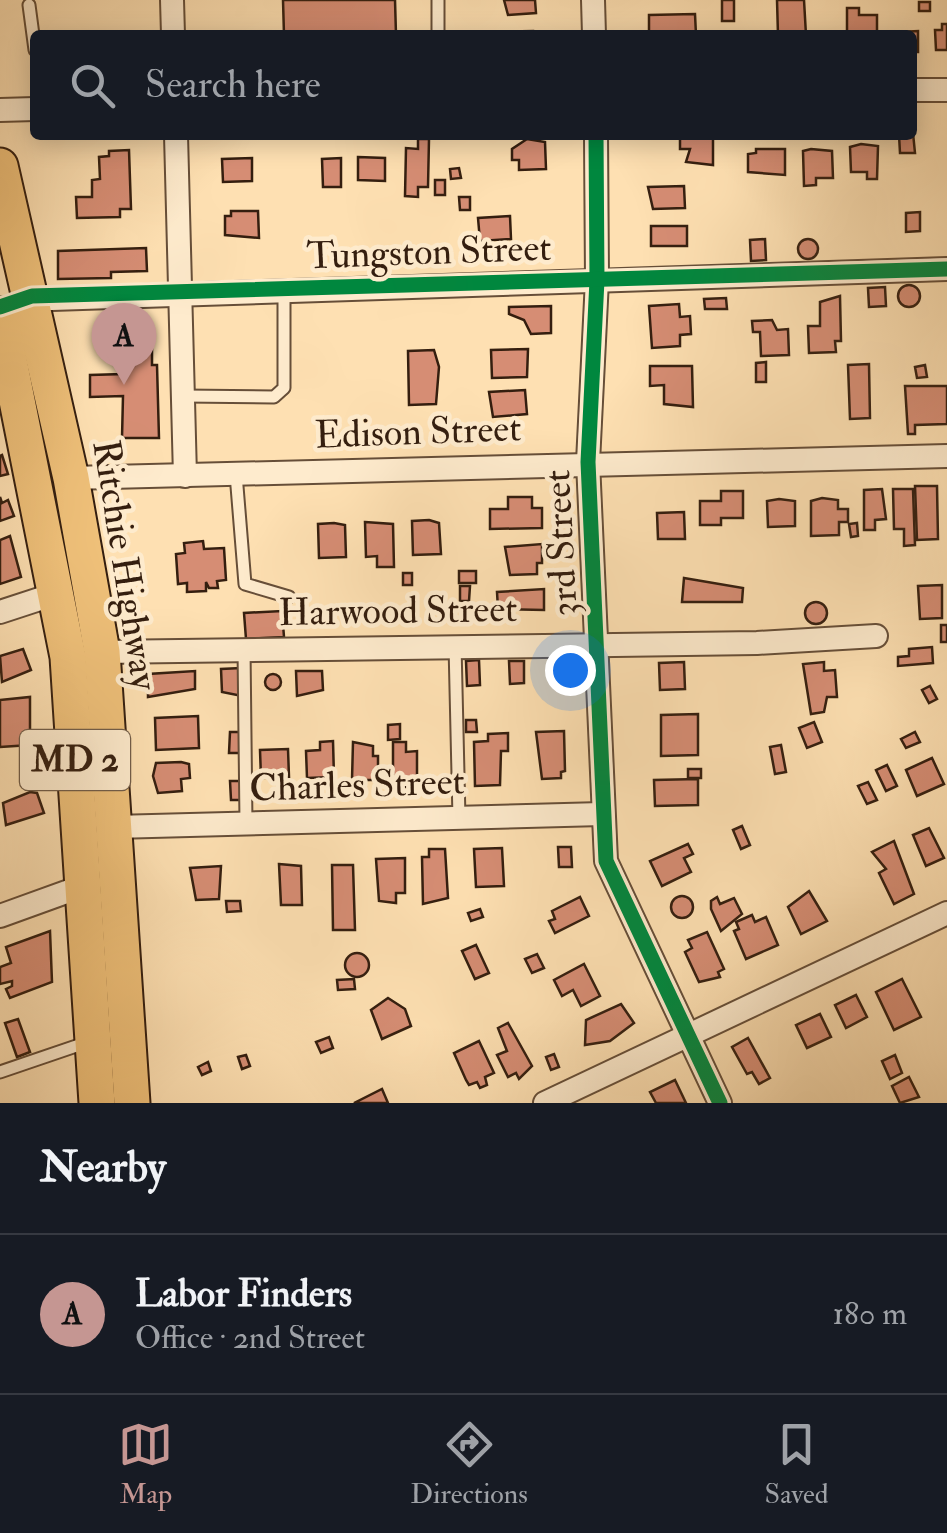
<!DOCTYPE html>
<html lang="en">
<head>
<meta charset="utf-8">
<style>
	body { margin:0; font-family:"IM FELL Double Pica",serif; background:#242831; color:#f1f3f6 }
	.you { position:absolute; left:570px; top:670px; width:35px; height:35px; margin:-25px; border:8px solid #fff; border-radius:50%; background:#1a73e8; box-shadow:0 0 0 15px #1a73e833 }
	.badge { display:grid; place-items:center; width:65px; height:65px; border-radius:50%; background:#c59692; color:#111; font-size:32px; font-weight:700 }
	.pin { position:absolute; translate:-50% -82px; filter:drop-shadow(0 2px 5px #0008) }
	.pin::after { content:''; position:absolute; top:52px; width:35px; height:30px; background:inherit; clip-path:polygon(0 0,100% 0,50% 100%) }
	.list { margin:0; padding:0; list-style:none }
	h2 { display:flex; justify-content:space-between; align-items:center; height:130px; margin:0; padding:0 40px; font-size:42px }
	h2 small { font-size:32px; font-weight:400; color:#9ea1a6 }
	.list li { display:grid; grid-template-columns:65px 1fr auto; gap:30px; align-items:center; box-sizing:border-box; height:160px; padding:0 40px; border-top:2px solid #363941 }
	.list b { display:block; font-size:38px; white-space:nowrap }
	.list p { margin:0; font-size:32px; white-space:nowrap; color:#9ea1a6 }
	.list em { font-size:32px; font-style:normal; color:#9ea1a6 }
	.icon { flex:none; width:55px; height:55px; fill:none; stroke:currentColor; stroke-width:2; stroke-linecap:round; stroke-linejoin:round }
	.map { position:relative; flex:none; width:947px; height:1103px; overflow:hidden }
	.search { position:absolute; background:#171b24; box-shadow:0 5px 25px #0003; left:30px; right:30px; top:30px; height:110px; display:flex; align-items:center; gap:25px; box-sizing:border-box; padding:0 35px; border-radius:10px; color:#9ea1a6; font-size:38px }
	.sheet { height:290px; background:#171b24 }
	nav { display:flex; justify-content:space-around; align-items:center; box-sizing:border-box; height:140px; border-top:2px solid #363941; background:#171b24; font-size:28px; color:#9ea1a6 }
	nav a { display:grid; justify-items:center; gap:5px }
	nav .on { color:#c59692 }
	.map>svg:first-child { display:block }
</style>
</head>
<body>
<div class="map">
<svg width="947" height="1103" viewBox="0 0 947 1103">
	<rect width="100%" height="100%" fill="#fee0b2"/>
	<filter id="stains"><feTurbulence type="fractalNoise" baseFrequency=".002" numOctaves="4"/><feColorMatrix values="0 0 0 0 .2 0 0 0 0 .09 0 0 0 0 .02 0 0 0 .5 -.17"/></filter>
	<radialGradient id="worn" r=".72"><stop offset=".6" stop-color="#630" stop-opacity="0"/><stop offset="1" stop-color="#630" stop-opacity=".3"/></radialGradient>
	<g fill="#d68d74" stroke="#341e0f" stroke-width="2.5">
		<polygon points="283,0 395,0 396,35 284,35"/>
		<polygon points="504,0 535,0 536,13 508,15"/>
		<rect x="722" y="0" width="12" height="21"/>
		<polygon points="777,0 804,0 806,35 778,35"/>
		<rect x="919" y="2" width="11" height="9"/>
		<polygon points="847,8 859,8 859,15 877,15 877,35 847,35"/>
		<polygon points="695,14 696,35 649,35 649,15"/>
		<polygon points="942,24 947,24 947,50 936,50 935,30 942,30"/>
		<polygon points="533,31 533,35 492,35 492,32"/>
		<polygon points="918,31 918,52 912,52 912,35 898,32"/>
		<polygon points="912,123 915,153 900,153 899,135 912,135"/>
		<polygon points="713,136 713,165 686,162 690,149 680,149 680,137"/>
		<polygon points="418,139 429,139 428,187 418,187 418,197 405,196 406,148 418,149"/>
		<polygon points="527,139 545,142 546,169 519,170 519,160 512,160 512,149"/>
		<polygon points="861,144 878,146 877,179 867,179 867,172 851,172 850,147"/>
		<polygon points="756,149 785,149 785,175 748,172 748,154 756,153"/>
		<polygon points="811,149 832,151 833,178 816,178 816,185 804,186 803,151"/>
		<polygon points="129,150 131,209 120,209 120,217 77,218 76,197 92,197 92,180 100,179 99,157 109,156 109,151"/>
		<polygon points="358,157 385,158 385,181 358,180"/>
		<polygon points="252,158 252,181 223,182 222,159"/>
		<polygon points="341,158 341,187 323,187 322,159"/>
		<polygon points="459,168 461,178 451,179 450,169"/>
		<rect x="435" y="180" width="10" height="15"/>
		<polygon points="684,186 685,208 653,209 648,187"/>
		<polygon points="459,197 470,197 470,210 460,210"/>
		<polygon points="231,211 258,211 259,238 225,235 225,216 231,216"/>
		<polygon points="920,212 920,231 906,232 906,213"/>
		<polygon points="510,216 511,239 480,241 478,218"/>
		<rect x="651" y="226" width="36" height="20"/>
		<polygon points="765,239 766,260 751,261 750,240"/>
		<circle cx="808" cy="249" r="10"/>
		<polygon points="146,248 147,271 111,272 111,278 58,279 58,251"/>
		<circle cx="909" cy="296" r="11"/>
		<polygon points="885,287 886,306 869,307 868,288"/>
		<polygon points="840,296 841,341 835,341 836,352 809,353 808,326 820,326 820,302"/>
		<polygon points="726,298 727,309 705,309 704,299"/>
		<polygon points="679,304 680,317 690,316 691,334 680,335 680,346 652,348 649,306"/>
		<polygon points="551,306 551,333 531,334 524,320 509,314 509,307"/>
		<polygon points="772,320 777,330 788,329 789,355 761,356 760,332 753,332 752,321"/>
		<polygon points="152,348 152,365 157,365 159,438 122,438 123,396 90,397 90,375 123,374 122,349"/>
		<polygon points="528,349 527,377 492,378 491,350"/>
		<polygon points="434,350 439,367 436,404 409,405 408,351"/>
		<polygon points="766,362 766,382 756,382 756,363"/>
		<polygon points="869,364 870,418 850,419 848,365"/>
		<polygon points="925,365 927,377 917,378 915,367"/>
		<polygon points="650,366 692,366 693,407 664,404 664,385 650,386"/>
		<polygon points="905,386 947,386 947,424 915,425 915,434 908,434"/>
		<polygon points="525,390 527,414 493,417 489,392"/>
		<polygon points="2,455 8,474 0,476 0,456"/>
		<polygon points="915,486 937,486 938,539 917,540"/>
		<polygon points="882,489 886,519 875,520 875,530 864,530 864,490"/>
		<polygon points="893,489 913,489 915,545 904,546 904,529 894,529"/>
		<polygon points="721,491 743,491 743,518 721,518 721,525 700,525 700,501 721,501"/>
		<polygon points="0,497 2,503 8,500 14,516 0,521"/>
		<polygon points="508,497 532,497 532,508 542,508 542,528 490,529 490,509 508,509"/>
		<polygon points="822,498 838,500 838,509 848,509 848,522 839,522 839,535 811,536 811,501"/>
		<polygon points="779,499 795,501 795,526 768,527 767,501"/>
		<polygon points="684,512 685,539 658,539 657,513"/>
		<polygon points="429,520 439,523 441,554 413,555 412,521"/>
		<polygon points="365,522 393,524 394,567 377,567 377,556 366,557"/>
		<polygon points="334,523 345,525 346,557 319,558 318,524"/>
		<polygon points="857,523 858,536 851,537 849,524"/>
		<polygon points="10,536 21,577 0,584 0,540"/>
		<polygon points="203,541 204,549 224,548 226,580 217,581 218,588 209,588 206,582 206,591 187,592 187,583 178,584 176,554 185,553 184,543"/>
		<polygon points="542,544 542,563 537,563 537,574 510,575 505,547"/>
		<rect x="459" y="571" width="17" height="12"/>
		<rect x="403" y="573" width="9" height="12"/>
		<polygon points="684,578 743,588 742,602 682,602"/>
		<polygon points="942,585 942,618 920,619 918,586"/>
		<polygon points="460,586 470,586 469,601 460,601"/>
		<polygon points="544,589 544,610 498,609 497,592"/>
		<circle cx="816" cy="613" r="11"/>
		<polygon points="282,611 284,637 246,639 244,613"/>
		<rect x="941" y="625" width="6" height="17"/>
		<polygon points="932,647 933,663 898,666 898,657 909,656 909,649"/>
		<polygon points="23,649 31,670 2,682 0,656"/>
		<polygon points="479,660 480,685 467,686 466,661"/>
		<polygon points="509,661 524,661 524,683 510,684"/>
		<polygon points="684,662 685,689 660,690 659,663"/>
		<polygon points="824,662 824,671 835,670 837,697 827,697 824,712 811,714 803,664"/>
		<polygon points="241,668 242,696 222,692 221,669"/>
		<polygon points="195,671 195,689 148,697 148,674"/>
		<polygon points="296,671 322,671 323,690 297,696"/>
		<circle cx="273" cy="682" r="8"/>
		<polygon points="930,686 937,699 929,703 922,690"/>
		<polygon points="30,697 30,745 0,747 0,700"/>
		<polygon points="698,714 698,755 661,756 661,715"/>
		<polygon points="198,716 199,748 156,750 155,718"/>
		<polygon points="466,720 476,720 477,732 466,732"/>
		<polygon points="814,722 822,742 807,748 799,728"/>
		<polygon points="400,724 400,739 388,740 388,725"/>
		<polygon points="564,731 565,771 561,772 561,778 542,779 536,732"/>
		<polygon points="230,732 241,732 240,753 229,753"/>
		<polygon points="915,732 920,742 906,748 901,739"/>
		<polygon points="508,733 508,751 501,751 500,785 475,786 474,742 488,741 488,734"/>
		<polygon points="333,741 334,777 307,778 306,751 320,750 320,742"/>
		<polygon points="353,742 373,746 373,756 378,756 378,780 352,780"/>
		<polygon points="393,742 406,742 406,752 417,751 417,787 393,787"/>
		<polygon points="781,745 786,772 775,774 770,747"/>
		<polygon points="288,749 289,777 261,778 260,750"/>
		<polygon points="932,758 944,784 917,796 906,770"/>
		<polygon points="181,762 189,764 190,778 181,779 182,791 158,793 153,776 156,763"/>
		<polygon points="887,765 897,786 886,791 876,770"/>
		<rect x="688" y="769" width="13" height="9"/>
		<polygon points="698,779 698,805 655,806 654,780"/>
		<polygon points="230,781 243,781 243,800 231,800"/>
		<polygon points="868,782 877,800 867,804 858,786"/>
		<polygon points="30,792 37,793 44,813 6,825 3,803"/>
		<polygon points="742,826 750,845 741,849 733,830"/>
		<polygon points="929,828 944,858 926,866 913,835"/>
		<polygon points="894,841 914,894 894,904 879,873 886,869 872,852"/>
		<polygon points="688,844 693,854 684,858 691,872 662,886 650,861"/>
		<polygon points="558,847 571,847 572,867 559,867"/>
		<polygon points="502,848 504,886 476,887 474,849"/>
		<polygon points="429,849 445,849 448,898 423,904 422,857 429,857"/>
		<polygon points="405,858 405,893 396,893 396,903 379,901 376,859"/>
		<polygon points="279,864 301,866 302,905 281,905"/>
		<polygon points="332,865 353,865 355,930 333,930"/>
		<polygon points="221,866 219,899 196,900 190,868"/>
		<polygon points="809,891 827,921 801,934 788,907"/>
		<circle cx="682" cy="907" r="11"/>
		<polygon points="580,897 589,916 555,933 549,921 555,919 552,911"/>
		<polygon points="717,897 720,904 734,898 742,914 721,931 711,909 711,901"/>
		<polygon points="226,901 240,901 241,911 227,912"/>
		<polygon points="480,909 483,917 471,921 468,913"/>
		<polygon points="752,915 755,922 766,917 778,945 746,959 734,931 739,929 736,922"/>
		<polygon points="50,931 52,982 10,998 6,989 12,986 12,981 0,984 0,967 11,963 6,947"/>
		<polygon points="707,932 724,969 718,972 720,977 699,982 685,952 692,948 688,940"/>
		<polygon points="476,945 489,973 475,979 462,951"/>
		<circle cx="357" cy="965" r="12"/>
		<polygon points="537,954 544,968 532,973 525,959"/>
		<polygon points="584,964 600,996 581,1006 573,990 562,996 554,980"/>
		<polygon points="354,979 355,989 338,990 337,980"/>
		<polygon points="902,979 921,1017 894,1030 876,992"/>
		<polygon points="856,995 867,1017 846,1028 835,1005"/>
		<polygon points="388,998 405,1009 411,1026 382,1039 371,1010"/>
		<polygon points="621,1004 634,1023 610,1041 585,1045 586,1020"/>
		<polygon points="820,1014 831,1037 807,1048 796,1025"/>
		<polygon points="18,1019 30,1052 17,1057 5,1023"/>
		<polygon points="508,1023 532,1066 519,1079 516,1073 508,1077 497,1055 507,1051 498,1028"/>
		<polygon points="329,1037 333,1048 321,1053 316,1042"/>
		<polygon points="748,1038 770,1078 759,1084 752,1072 747,1074 732,1047"/>
		<polygon points="479,1041 494,1073 485,1077 487,1085 480,1088 477,1082 469,1085 466,1080 454,1053"/>
		<polygon points="554,1054 559,1067 551,1070 546,1057"/>
		<polygon points="246,1055 250,1066 242,1069 238,1057"/>
		<polygon points="895,1055 902,1073 890,1079 882,1061"/>
		<polygon points="208,1062 211,1071 202,1075 198,1067"/>
		<polygon points="909,1077 919,1097 900,1103 892,1086"/>
		<polygon points="675,1080 686,1103 656,1103 650,1092"/>
		<polygon points="382,1089 388,1103 354,1103"/>
	</g>
	<g fill="none" stroke-linecap="round" stroke-linejoin="round">
		<defs>
			<g id="service">
				<polyline points="438,0 438,35"/>
				<polyline points="29,5 35,50"/>
				<polyline points="183,396 274,397 284,388 284,289"/>
				<polyline points="236,474 245,584 289,597"/>
				<polyline points="455,645 459,818"/>
				<polyline points="244,649 246,823"/>
				<polyline points="0,1072 88,1042"/>
			</g>
			<g id="minor">
				<polyline points="172,0 173,35"/>
				<polyline points="593,0 594,35"/>
				<polyline points="912,90 947,90"/>
				<polyline points="0,110 35,109"/>
				<polyline points="176,135 185,476"/>
				<polyline points="596,135 597,280 588,462 606,861 720,1103"/>
				<polyline points="22,300 947,269"/>
				<polyline points="71,478 947,456"/>
				<polyline points="0,612 58,593"/>
				<polyline points="102,652 757,643 876,636"/>
				<polyline points="114,827 602,814"/>
				<polyline points="0,916 83,886"/>
				<polyline points="545,1103 947,913"/>
			</g>
			<g id="primary">
				<polyline points="0,166 71,478 102,652 132,1103"/>
				<polyline points="0,315 68,657 97,1103"/>
			</g>
		</defs>
		<use href="#service" stroke="#664e38" stroke-width="15"/>
		<use href="#minor" stroke="#664e38" stroke-width="26"/>
		<use href="#primary" stroke="#341e0f" stroke-width="39"/>
		<use href="#service" stroke="#feebcd" stroke-width="11"/>
		<use href="#minor" stroke="#feebcd" stroke-width="22"/>
		<use href="#primary" stroke="#efc079" stroke-width="35"/>
		<defs>
			<g id="cycleway">
				<polyline points="596,135 597,280 588,462 606,861 720,1103"/>
				<polyline points="0,307 32,296 947,269"/>
			</g>
		</defs>
		<use href="#cycleway" stroke="#feebcd" stroke-width="21"/>
		<use href="#cycleway" stroke="#00873e" stroke-width="15"/>
	</g>
	<g text-anchor="middle" dominant-baseline="central" stroke-width="9" stroke-linejoin="round" paint-order="stroke">
		<rect fill="#feebcd" stroke="#715c48" stroke-width="2.5" x="20" y="730" width="110" height="60" rx="8"/>
		<g font-size="35" font-weight="bold" fill="#341e0f">
			<text x="75" y="760">MD 2</text>
		</g>
		<g font-size="38" fill="#341e0f" stroke="#feebcd">
			<text transform="translate(429 252) rotate(-2)">Tungston Street</text>
			<text transform="translate(418 432) rotate(-2)">Edison Street</text>
			<text transform="translate(561 543) rotate(-93)">3rd Street</text>
			<text transform="translate(125 565) rotate(81)">Ritchie Highway</text>
			<text transform="translate(398 611) rotate(-1)">Harwood Street</text>
			<text transform="translate(357 785) rotate(-2)">Charles Street</text>
		</g>
	</g>
	<rect width="100%" height="100%" filter="url(#stains)"/>
	<rect width="100%" height="100%" fill="url(#worn)"/>
</svg>
<div class="you"></div>
<div class="pin badge" style="left:124px;top:385px">A</div>
<div class="search"><svg class="icon" aria-label="search" viewBox="0 0 24 24"><circle cx="10" cy="10" r="6"/><path d="M15 15l6 6"/></svg>Search here</div>
</div>
<section class="sheet">
<h2>Nearby<small></small></h2>
<ul class="list">
<li><span class="badge">A</span><div><b>Labor Finders</b><p>Office · 2nd Street</p></div><em>180 m</em></li>
</ul>
</section>
<nav>
<a class="on"><svg class="icon" aria-label="map" viewBox="0 0 24 24"><path d="M3 6l6-2 6 2 6-2v14l-6 2-6-2-6 2zM9 4v14M15 6v14"/></svg>Map</a>
<a><svg class="icon" aria-label="directions" viewBox="0 0 24 24"><path d="M12 3l9 9-9 9-9-9zM9 14v-3h6M13 9l2 2-2 2"/></svg>Directions</a>
<a><svg class="icon" aria-label="saved" viewBox="0 0 24 24"><path d="M7 4h10v16l-5-4-5 4z"/></svg>Saved</a>
</nav>
</body>
</html>
